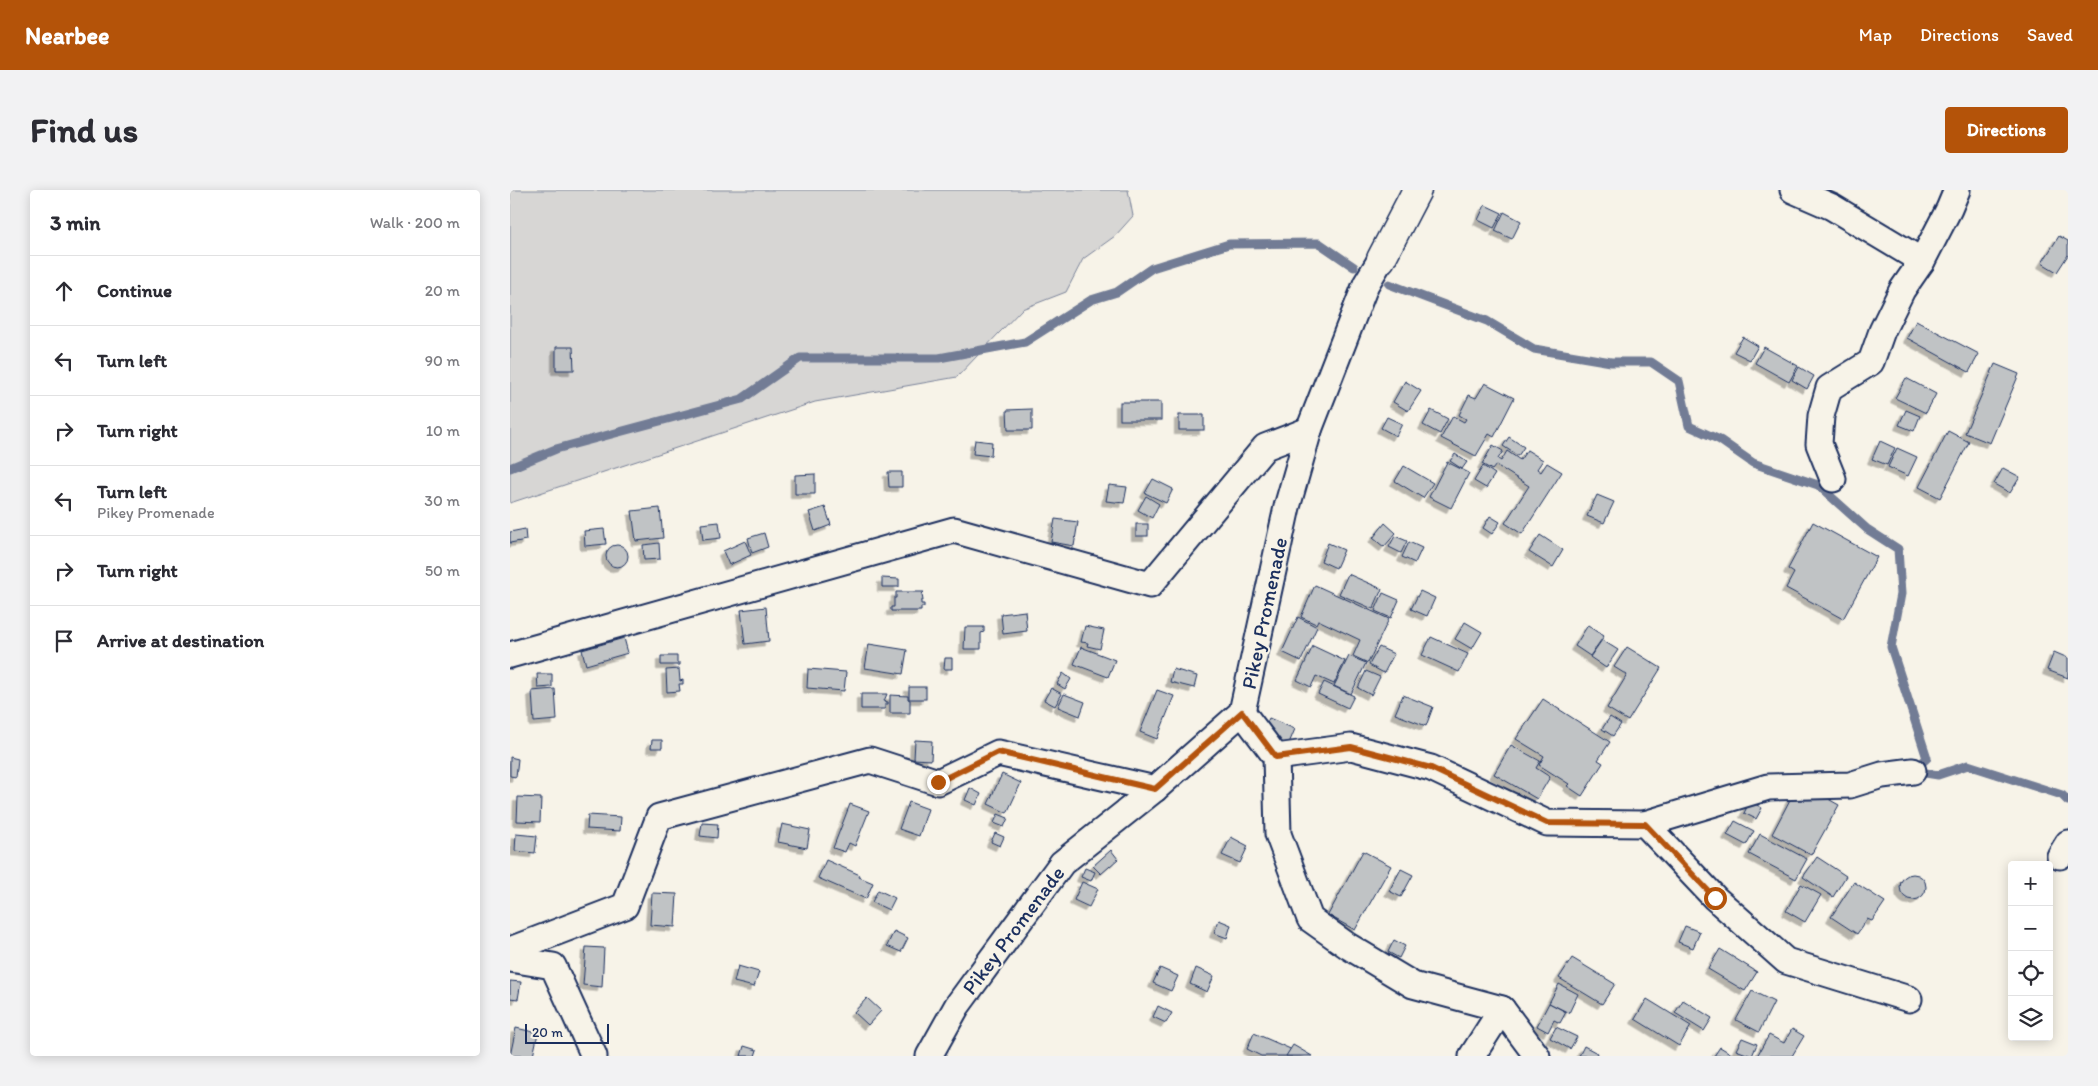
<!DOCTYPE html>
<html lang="en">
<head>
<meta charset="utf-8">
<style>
	body { margin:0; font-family:Itim,sans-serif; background:#f2f2f3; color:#2b2b33 }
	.controls { position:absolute; right:15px; bottom:15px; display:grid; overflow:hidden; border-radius:5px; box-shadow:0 2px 12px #0003 }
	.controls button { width:45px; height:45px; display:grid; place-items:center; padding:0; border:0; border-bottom:1px solid #e1e1e2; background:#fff; color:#2b2b33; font:25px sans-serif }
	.scale { position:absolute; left:15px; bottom:12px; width:84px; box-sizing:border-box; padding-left:5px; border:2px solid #1b2f5e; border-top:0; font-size:14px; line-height:18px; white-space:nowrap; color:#1b2f5e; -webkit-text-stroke:4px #f7f3e8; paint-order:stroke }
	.stop { position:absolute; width:15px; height:15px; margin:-11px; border:4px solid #b45309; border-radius:50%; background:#fff }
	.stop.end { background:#b45309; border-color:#fff; box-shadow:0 1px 5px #0008 }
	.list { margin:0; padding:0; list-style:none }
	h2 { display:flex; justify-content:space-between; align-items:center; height:65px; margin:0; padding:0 20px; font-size:21px }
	h2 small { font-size:16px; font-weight:400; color:#7c7c81 }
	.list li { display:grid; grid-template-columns:32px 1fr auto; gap:15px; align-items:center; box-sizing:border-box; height:70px; padding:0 20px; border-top:1px solid #e1e1e2 }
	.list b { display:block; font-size:19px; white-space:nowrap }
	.list p { margin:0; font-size:16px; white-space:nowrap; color:#7c7c81 }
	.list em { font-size:16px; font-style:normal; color:#7c7c81 }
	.icon { flex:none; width:28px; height:28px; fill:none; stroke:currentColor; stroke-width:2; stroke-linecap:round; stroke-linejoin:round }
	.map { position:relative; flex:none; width:1558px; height:866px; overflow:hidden; border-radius:5px }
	header { display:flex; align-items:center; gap:30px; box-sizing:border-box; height:70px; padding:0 25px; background:#b45309; color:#fff }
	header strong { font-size:24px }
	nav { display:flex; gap:28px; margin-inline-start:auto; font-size:18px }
	.intro { display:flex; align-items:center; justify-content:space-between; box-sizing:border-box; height:120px; padding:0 30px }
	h1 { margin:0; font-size:35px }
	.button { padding:12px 22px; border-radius:5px; background:#b45309; color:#fff; font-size:18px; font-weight:700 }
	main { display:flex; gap:30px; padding:0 30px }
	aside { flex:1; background:#fff; border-radius:5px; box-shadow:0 2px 12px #0003 }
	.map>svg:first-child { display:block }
</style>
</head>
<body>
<header>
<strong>Nearbee</strong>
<nav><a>Map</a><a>Directions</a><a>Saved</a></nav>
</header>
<div class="intro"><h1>Find us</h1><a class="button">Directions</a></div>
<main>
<aside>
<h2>3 min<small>Walk · 200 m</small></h2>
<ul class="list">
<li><svg class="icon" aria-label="ahead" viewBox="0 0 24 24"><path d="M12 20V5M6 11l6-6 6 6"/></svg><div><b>Continue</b></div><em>20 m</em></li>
<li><svg class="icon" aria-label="left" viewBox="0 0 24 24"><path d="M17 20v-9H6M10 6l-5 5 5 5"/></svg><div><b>Turn left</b></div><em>90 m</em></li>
<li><svg class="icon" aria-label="right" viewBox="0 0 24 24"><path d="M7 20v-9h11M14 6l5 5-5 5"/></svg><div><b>Turn right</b></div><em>10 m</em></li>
<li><svg class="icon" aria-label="left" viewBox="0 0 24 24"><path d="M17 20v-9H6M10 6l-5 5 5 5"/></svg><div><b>Turn left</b><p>Pikey Promenade</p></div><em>30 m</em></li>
<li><svg class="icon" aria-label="right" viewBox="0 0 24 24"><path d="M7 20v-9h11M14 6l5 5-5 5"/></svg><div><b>Turn right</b></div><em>50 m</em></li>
<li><svg class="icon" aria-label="arrive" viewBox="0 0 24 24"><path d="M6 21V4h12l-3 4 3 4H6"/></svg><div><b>Arrive at destination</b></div></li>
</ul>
</aside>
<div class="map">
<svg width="1558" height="866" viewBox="0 0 1558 866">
	<defs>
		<filter id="shadow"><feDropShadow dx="-4.5" dy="4.5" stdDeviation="0" flood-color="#0004"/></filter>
	</defs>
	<rect width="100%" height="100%" fill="#f7f3e8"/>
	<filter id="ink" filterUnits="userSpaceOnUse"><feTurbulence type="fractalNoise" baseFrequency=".02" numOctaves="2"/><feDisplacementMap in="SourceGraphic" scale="10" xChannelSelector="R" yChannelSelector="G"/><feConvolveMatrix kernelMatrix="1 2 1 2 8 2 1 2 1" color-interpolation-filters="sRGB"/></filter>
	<g filter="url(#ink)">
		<polygon fill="#d7d6d4" stroke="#798299" points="0,0 618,0 623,26 605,46 573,69 556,102 512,119 447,187 305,212 0,313"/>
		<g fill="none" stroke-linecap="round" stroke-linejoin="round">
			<g stroke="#727c95" stroke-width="9">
				<polyline points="879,94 977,131 1024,159 1101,172 1141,172 1169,191 1179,236 1210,250 1243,273 1308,295 1357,339 1388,359 1391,404 1381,457 1417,568 1403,581 1428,585 1458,575 1552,605 1558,611"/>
				<polyline points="0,278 46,259 232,209 290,168 429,168 515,152 581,110 607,102 642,78 719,54 809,53 844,77"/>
			</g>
		</g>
		<g fill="#c0c3c5" stroke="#1b2f5e" filter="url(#shadow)">
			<polygon points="975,15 992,23 984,38 968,30"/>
			<polygon points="994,22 1011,31 1002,49 985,41"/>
			<polygon points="1549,46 1558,51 1558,65 1547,82 1532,73"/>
			<polygon points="1406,131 1469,164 1459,182 1397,148"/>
			<polygon points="1233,147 1248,156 1240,170 1224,162"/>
			<polygon points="46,157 63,157 64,180 46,180"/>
			<polygon points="1254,157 1288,176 1279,192 1245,173"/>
			<polygon points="1485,174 1509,184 1480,253 1455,243"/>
			<polygon points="1289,177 1304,186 1297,199 1282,190"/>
			<polygon points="1396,188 1426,204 1416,223 1385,208"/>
			<polygon points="895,191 911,201 898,221 883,212"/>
			<polygon points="975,193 1004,208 984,247 979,244 966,266 931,248 943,226 954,232 956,229 949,225 959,205 966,208"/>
			<rect x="610" y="212" width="41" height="18"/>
			<polygon points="522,219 522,240 498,240 497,220"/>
			<polygon points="921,220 938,229 930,244 913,235"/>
			<polygon points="1396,220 1410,226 1404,241 1389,235"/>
			<rect x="669" y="225" width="25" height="15"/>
			<polygon points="877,227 892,234 886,246 871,238"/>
			<polygon points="1438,241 1459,252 1430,308 1409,297"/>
			<polygon points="999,247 1014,257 1008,266 993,256"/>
			<polygon points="465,250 482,252 481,266 463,264"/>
			<polygon points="1370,251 1385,258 1377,275 1362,269"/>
			<polygon points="983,255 993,261 988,269 991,271 997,261 1010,270 1017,260 1033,270 1027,279 1031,282 1037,273 1052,282 1012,344 995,333 1019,296 986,275 982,280 972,274"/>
			<polygon points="1387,258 1407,267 1398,286 1378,277"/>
			<polygon points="945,264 957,272 952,279 940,271"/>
			<polygon points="937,272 959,283 941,318 919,307"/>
			<polygon points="894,276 923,293 913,308 885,291"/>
			<polygon points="973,276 985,284 976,298 964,291"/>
			<polygon points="1493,278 1510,287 1500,303 1484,294"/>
			<polygon points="378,282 392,282 392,297 379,297"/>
			<polygon points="305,284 305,304 285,304 285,285"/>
			<polygon points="643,289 663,299 656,313 635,303"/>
			<polygon points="599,295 617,297 614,313 596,311"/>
			<polygon points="1087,305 1104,312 1094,333 1077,326"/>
			<polygon points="636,306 649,314 642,328 628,320"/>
			<polygon points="315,317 321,335 305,341 299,322"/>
			<polygon points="150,318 153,348 126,351 122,321"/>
			<polygon points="980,326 990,332 982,344 973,338"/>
			<polygon points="545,329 568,332 564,356 541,352"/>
			<polygon points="209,332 211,348 193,350 191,334"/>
			<polygon points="1303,332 1367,367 1333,429 1276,398 1284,383 1278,379"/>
			<polygon points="875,333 886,343 874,357 863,348"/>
			<rect x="626" y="334" width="12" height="12"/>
			<polygon points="15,339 16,350 0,353 0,342"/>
			<polygon points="94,339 96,354 75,356 74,341"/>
			<polygon points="254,343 258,357 242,363 238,348"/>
			<polygon points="1030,345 1053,360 1043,377 1019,362"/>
			<polygon points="885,346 897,351 891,363 879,357"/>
			<polygon points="235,351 241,365 219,375 213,361"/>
			<polygon points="899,352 912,358 905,373 892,367"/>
			<polygon points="149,353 150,369 134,370 133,355"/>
			<polygon points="818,353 834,360 826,378 811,371"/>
			<circle cx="107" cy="366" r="11"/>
			<polygon points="838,384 872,399 863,419 829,404"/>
			<polygon points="372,388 389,389 389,397 372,397"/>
			<polygon points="805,395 879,429 858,473 843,466 850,450 808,430 806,434 791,427"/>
			<polygon points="910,401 925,408 917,426 901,419"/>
			<polygon points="386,402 414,402 412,404 413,411 411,411 411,414 414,414 414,417 411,417 411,421 381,421 381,417 384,417 384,408 386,408"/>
			<polygon points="873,403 889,410 881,428 865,421"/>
			<polygon points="256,417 259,451 235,454 231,420"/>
			<polygon points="515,421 517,441 493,444 491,424"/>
			<polygon points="788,427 807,437 791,471 772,462"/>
			<polygon points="955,432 972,442 962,459 945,449"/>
			<polygon points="1078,435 1094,446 1080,466 1065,456"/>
			<polygon points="575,436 594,440 590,459 577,456 578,453 571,452"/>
			<polygon points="455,437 474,437 474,442 471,443 471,459 454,459"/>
			<polygon points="921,447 958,464 949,482 912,465"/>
			<polygon points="114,448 118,463 76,475 72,460"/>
			<polygon points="1092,450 1108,460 1096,478 1080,467"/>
			<polygon points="359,454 397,460 393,484 355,478"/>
			<polygon points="803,456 835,471 824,494 806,486 801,497 787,490"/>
			<polygon points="571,457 605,470 598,487 564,474"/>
			<polygon points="869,457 884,464 874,483 859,475"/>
			<polygon points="1117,457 1151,478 1118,531 1097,518 1117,485 1104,477"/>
			<polygon points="1544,462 1558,468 1558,488 1537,480"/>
			<polygon points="151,466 167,466 167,473 170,473 170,475 151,475"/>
			<polygon points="839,466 856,473 841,504 824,496"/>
			<polygon points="435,468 442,468 442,479 434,479"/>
			<polygon points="169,479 170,491 173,490 173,494 169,494 170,501 157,502 156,480"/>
			<polygon points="298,479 336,482 334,501 297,498"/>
			<polygon points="663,479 687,486 684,498 660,492"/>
			<polygon points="856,481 870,487 861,505 848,498"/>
			<polygon points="553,483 561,489 555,499 547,494"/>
			<polygon points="27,484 42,484 42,497 28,498"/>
			<polygon points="814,492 844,506 838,518 808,504"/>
			<rect x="399" y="497" width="17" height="12"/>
			<polygon points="541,498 552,504 545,516 534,510"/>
			<polygon points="45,499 47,530 24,532 22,501"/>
			<polygon points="647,500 664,506 647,549 630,542"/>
			<polygon points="351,504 377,504 374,511 378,512 378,514 375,514 375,519 351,519"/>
			<polygon points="554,504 575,512 570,526 548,517"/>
			<polygon points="380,505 398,506 398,509 400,510 400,523 380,523"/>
			<polygon points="893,505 923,517 916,536 885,524"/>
			<polygon points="1033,509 1100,552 1088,570 1093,573 1072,606 1057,596 1059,594 1029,575 1034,566 1006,549"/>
			<polygon points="1100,527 1111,534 1103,546 1092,539"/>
			<polygon points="759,528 785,539 777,558 751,546"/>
			<polygon points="142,550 152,550 152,558 141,558"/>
			<polygon points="405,550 422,551 421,570 404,569"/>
			<polygon points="1001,555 1030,571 1026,578 1040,587 1027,609 984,584"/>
			<polygon points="0,567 8,569 6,587 0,586"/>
			<polygon points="492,584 511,593 497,623 478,614"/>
			<polygon points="460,598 471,604 466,615 455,610"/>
			<polygon points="1302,600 1329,615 1301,665 1262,644 1284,602 1296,609"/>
			<polygon points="8,607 31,608 30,632 7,631"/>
			<polygon points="1240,611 1252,618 1246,629 1234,623"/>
			<polygon points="399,612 418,619 409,646 389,639"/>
			<polygon points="340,614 359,621 345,656 339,653 335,662 323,658"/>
			<polygon points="488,624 498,628 494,637 484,633"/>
			<polygon points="78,625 111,627 110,641 77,639"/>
			<polygon points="1225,631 1244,641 1236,655 1217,645"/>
			<polygon points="192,633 208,634 207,648 190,646"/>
			<polygon points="272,634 300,640 297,658 268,652"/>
			<polygon points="485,643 494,647 490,656 481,652"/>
			<polygon points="6,644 27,646 25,663 5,661"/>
			<polygon points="1250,644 1297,669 1286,689 1239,664"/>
			<polygon points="721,647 738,656 730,673 712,665"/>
			<polygon points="601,660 608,669 591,684 583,676"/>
			<polygon points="853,661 881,676 845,740 818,725"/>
			<polygon points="1307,667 1336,686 1323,707 1293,687"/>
			<polygon points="316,670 350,685 349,687 363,693 356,709 308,688"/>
			<polygon points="575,678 585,682 581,691 571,687"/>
			<polygon points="891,679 903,685 891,707 879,701"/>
			<circle cx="1403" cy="697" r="13"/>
			<polygon points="572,692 588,699 579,717 564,710"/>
			<polygon points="1344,692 1375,712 1362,731 1357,729 1347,744 1321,727"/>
			<polygon points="1291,694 1311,705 1295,732 1276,721"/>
			<polygon points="368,700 385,708 379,720 362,712"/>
			<polygon points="142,703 167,704 165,737 140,735"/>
			<polygon points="709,730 721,735 717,748 704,743"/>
			<polygon points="1175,736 1190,742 1183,758 1168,752"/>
			<polygon points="384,741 398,748 391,762 377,756"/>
			<polygon points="884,750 895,756 889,768 878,762"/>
			<polygon points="76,757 94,758 92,797 73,795"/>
			<polygon points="1210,759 1247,782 1235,801 1198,779"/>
			<polygon points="1062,768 1105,794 1092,814 1049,788"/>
			<polygon points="228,776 249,782 244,797 224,792"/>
			<polygon points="650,778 668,786 661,801 643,793"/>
			<polygon points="686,778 704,786 697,802 680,794"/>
			<polygon points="0,791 11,792 8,809 0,808"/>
			<polygon points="1049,794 1068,804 1059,823 1039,813"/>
			<polygon points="1242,801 1264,812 1249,842 1226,830"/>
			<polygon points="357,808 371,821 358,835 344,822"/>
			<polygon points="1137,809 1181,836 1169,856 1125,829"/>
			<polygon points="1173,810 1202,828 1194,841 1165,823"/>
			<polygon points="1039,813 1056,822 1050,833 1044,830 1038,842 1027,836"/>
			<polygon points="648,816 662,823 656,833 643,827"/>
			<polygon points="1046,837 1067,847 1060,859 1040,848"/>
			<polygon points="6,838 28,843 23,866 0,866"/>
			<polygon points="1282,839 1294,846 1282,866 1247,866 1259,845 1274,853"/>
			<polygon points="744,843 785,861 782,866 751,866 737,859"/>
			<polygon points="1232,848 1247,854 1242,866 1226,860"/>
			<polygon points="783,855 802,866 776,866"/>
			<polygon points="234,856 247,860 245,866 231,866"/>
			<polygon points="1074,856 1087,863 1086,866 1069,866"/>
			<polygon points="1210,857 1225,866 1204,866"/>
		</g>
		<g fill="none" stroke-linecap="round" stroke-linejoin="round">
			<defs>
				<g id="street">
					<polyline points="1283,0 1322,17 1412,71"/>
					<polyline points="1323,289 1309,254 1311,226 1319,198 1361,172 1372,141 1392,100 1412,71 1439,19 1447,0"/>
					<polyline points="0,465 444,340 640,395 755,257 799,240"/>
					<polyline points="732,522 766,567 768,644 800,729 838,756 903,795 992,819 1027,866"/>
					<polyline points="766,567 841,557 921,578 1037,633 1135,634 1205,708 1276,771 1399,809"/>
					<polyline points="1135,634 1258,597 1340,595 1372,585 1403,581"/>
					<polyline points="1550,666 1558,653"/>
					<polyline points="0,760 115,716 149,627 360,570 428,592 488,563 645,599"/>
					<polyline points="0,769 43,776 84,866"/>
					<polyline points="419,866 447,816 552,673 645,599 732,522 777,317 799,240 856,94 871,69"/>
					<polyline points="962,866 992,819"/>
				</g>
				<polyline id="secondary" points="871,69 907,0"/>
			</defs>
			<use href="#street" stroke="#1b2f5e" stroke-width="29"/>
			<use href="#secondary" stroke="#1b2f5e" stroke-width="31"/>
			<use href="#street" stroke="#f7f3e8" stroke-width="25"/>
			<use href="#secondary" stroke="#f7f3e8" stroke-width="28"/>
		</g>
	</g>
	<g fill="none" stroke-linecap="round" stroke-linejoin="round" filter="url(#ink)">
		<polyline stroke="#b45309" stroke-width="6" points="428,592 488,562 645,599 732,522 766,567 841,557 921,578 1037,633 1135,634 1205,708"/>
	</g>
	<g text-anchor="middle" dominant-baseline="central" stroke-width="4" stroke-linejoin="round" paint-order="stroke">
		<g font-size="21" fill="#1b2f5e" stroke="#f7f3e8">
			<text transform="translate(754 423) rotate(-78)">Pikey Promenade</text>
			<text transform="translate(503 740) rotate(-53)">Pikey Promenade</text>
		</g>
	</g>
</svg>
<div class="controls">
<button>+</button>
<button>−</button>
<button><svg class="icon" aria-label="locate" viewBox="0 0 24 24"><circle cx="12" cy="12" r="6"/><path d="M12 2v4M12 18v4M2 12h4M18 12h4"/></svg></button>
<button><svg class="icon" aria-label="layers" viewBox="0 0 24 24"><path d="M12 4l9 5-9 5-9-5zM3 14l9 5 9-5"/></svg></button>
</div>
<div class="scale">20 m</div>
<div class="stop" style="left:1205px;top:708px"></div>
<div class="stop end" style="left:428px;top:592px"></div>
</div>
</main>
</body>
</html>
